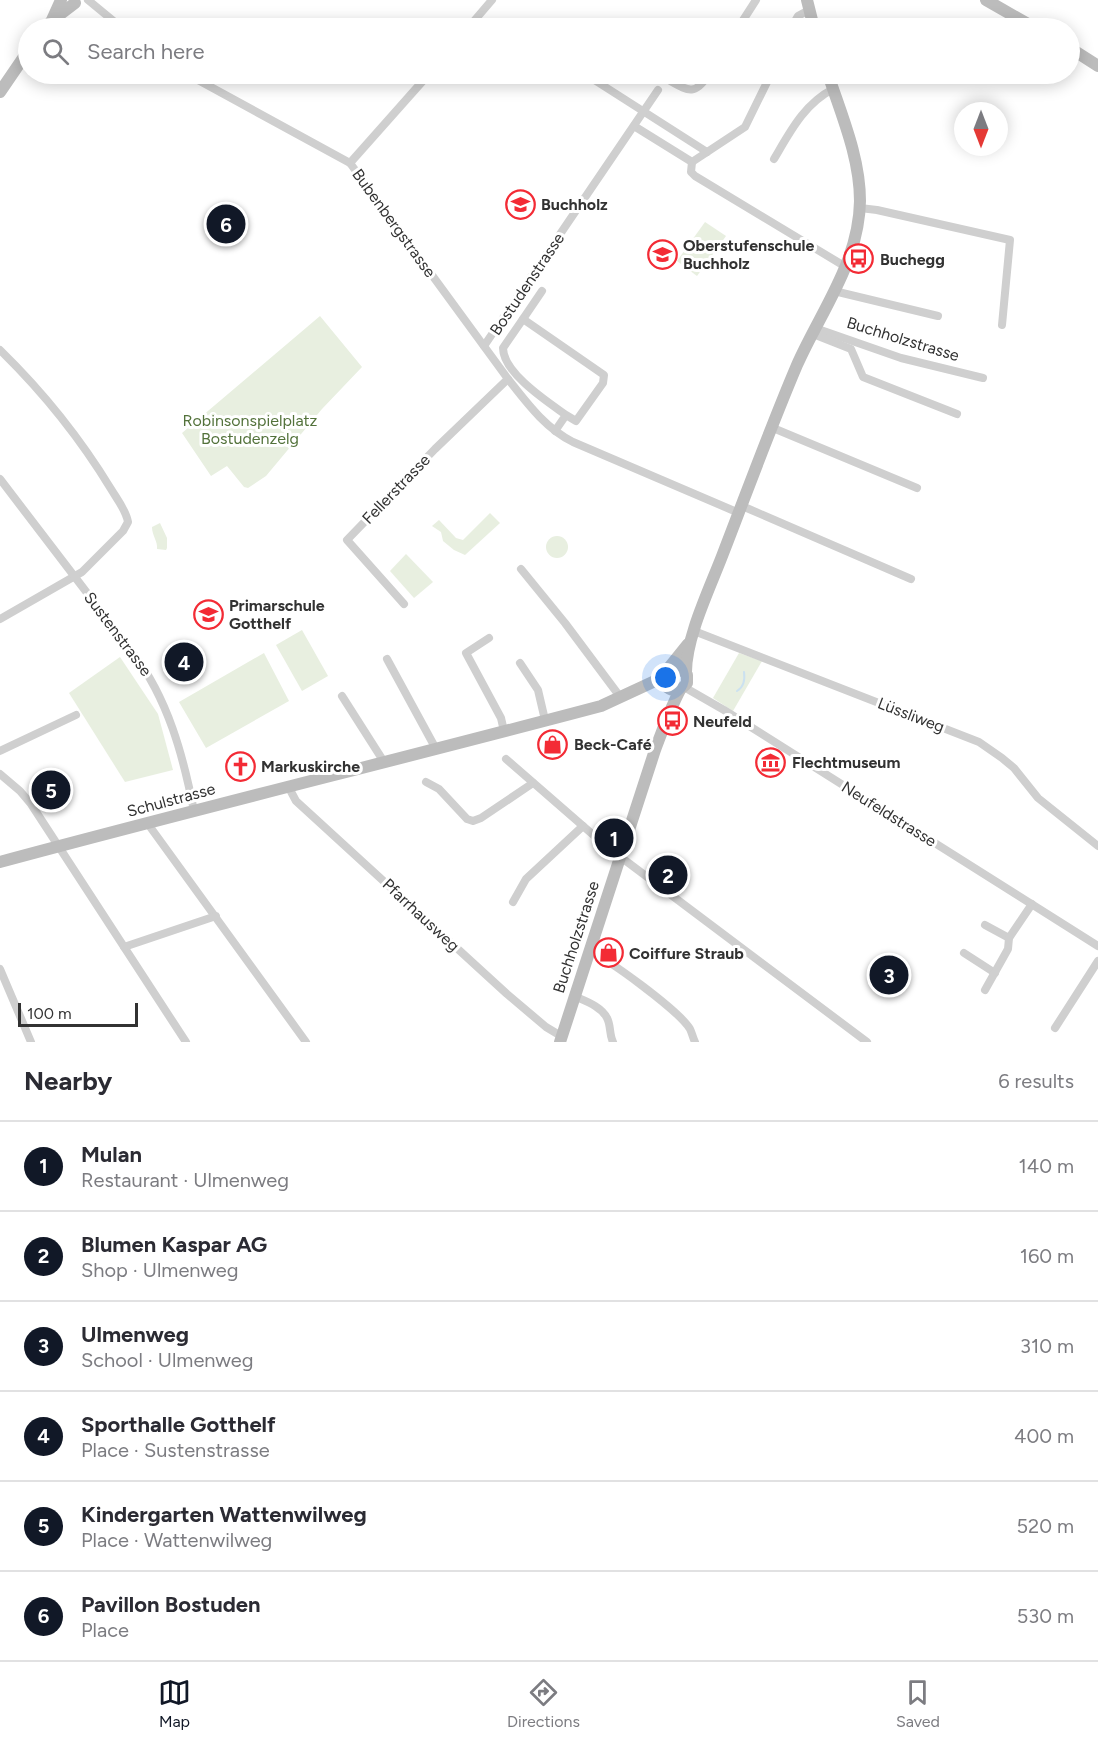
<!DOCTYPE html>
<html lang="en">
<head>
<meta charset="utf-8">
<style>
	body { margin:0; font-family:Figtree,sans-serif; background:#f7f7f7; color:#2b2b33 }
	.compass { position:absolute; left:954px; top:102px; width:54px; height:54px; border-radius:50%; background:#fff; box-shadow:0 3px 15px #0003; rotate:180deg }
	.scale { position:absolute; left:18px; bottom:15px; width:120px; box-sizing:border-box; padding-left:6px; border:3px solid #323232; border-top:0; font-size:16px; line-height:21px; white-space:nowrap; color:#323232; -webkit-text-stroke:4px #fff; paint-order:stroke }
	.you { position:absolute; left:666px; top:678px; width:21px; height:21px; margin:-15px; border:4px solid #fff; border-radius:50%; background:#1a73e8; box-shadow:0 0 0 9px #1a73e833 }
	.badge { display:grid; place-items:center; width:39px; height:39px; border-radius:50%; background:#111827; color:#fff; font-size:20px; font-weight:700 }
	.pin { position:absolute; translate:-50% -50%; border:3px solid #fff; box-shadow:0 2px 6px #0006 }
	.list { margin:0; padding:0; list-style:none }
	h2 { display:flex; justify-content:space-between; align-items:center; height:78px; margin:0; padding:0 24px; font-size:26px }
	h2 small { font-size:20px; font-weight:400; color:#7c7c81 }
	.list li { display:grid; grid-template-columns:39px 1fr auto; gap:18px; align-items:center; box-sizing:border-box; height:90px; padding:0 24px; border-top:2px solid #e1e1e2 }
	.list b { display:block; font-size:22px; white-space:nowrap }
	.list p { margin:0; font-size:20px; white-space:nowrap; color:#7c7c81 }
	.list em { font-size:20px; font-style:normal; color:#7c7c81 }
	.icon { flex:none; width:33px; height:33px; fill:none; stroke:currentColor; stroke-width:2; stroke-linecap:round; stroke-linejoin:round }
	.map { position:relative; flex:none; width:1098px; height:1042px; overflow:hidden }
	.search { position:absolute; background:#fff; box-shadow:0 3px 15px #0003; left:18px; right:18px; top:18px; height:66px; display:flex; align-items:center; gap:15px; box-sizing:border-box; padding:0 21px; border-radius:33px; color:#7c7c81; font-size:22px }
	.sheet { height:618px; background:#fff }
	nav { display:flex; justify-content:space-around; align-items:center; box-sizing:border-box; height:84px; border-top:2px solid #e1e1e2; background:#fff; font-size:16px; color:#7c7c81 }
	nav a { display:grid; justify-items:center; gap:3px }
	nav .on { color:#111827 }
	.map>svg:first-child { display:block }
</style>
</head>
<body>
<div class="map">
<svg width="1098" height="1042" viewBox="0 0 1098 1042">
	<rect width="100%" height="100%" fill="#fff"/>
	<g fill="#e8efe0">
		<polygon points="705,222 726,236 697,276 677,261"/>
		<polygon points="320,316 362,367 322,409 266,476 248,488 244,487 227,466 211,476 182,433"/>
		<polygon points="490,513 500,523 465,555 454,550 443,541 441,532 432,526 439,520 456,538 463,540"/>
		<path d="M 160,523 L 167,538 L 167,548 L 166,550 L 157,549 C 158,541 152,536 152,527 Z"/>
		<circle cx="557" cy="547" r="11"/>
		<polygon points="406,554 433,582 414,598 390,571"/>
		<polygon points="302,630 328,676 302,691 276,645"/>
		<polygon points="264,653 289,701 206,748 179,702"/>
		<polygon points="739,653 762,661 733,711 713,698"/>
		<polygon points="120,657 158,714 173,770 125,782 69,693"/>
	</g>
	<g fill="none" stroke-linecap="round" stroke-linejoin="round">
		<path stroke="#cbe1f0" stroke-width="2" d="M 737,691 C 744,687 745,679 744,672"/>
		<g stroke="#cfcfcf" stroke-width="8">
			<polyline points="88,0 122,28"/>
			<polyline points="468,28 492,0"/>
			<polyline points="738,28 756,0"/>
			<polyline points="791,28 798,16 809,10"/>
			<path d="M 187,74 L 350,163 L 508,379 C 527,403 545,428 573,442 L 739,513"/>
			<polyline points="585,74 707,152"/>
			<path d="M 665,78 C 687,90 694,98 709,74"/>
			<polyline points="634,126 692,162"/>
			<path d="M 774,159 C 790,132 804,104 833,89"/>
			<polyline points="692,162 691,172 695,176 846,267"/>
			<polyline points="692,162 745,127 771,74"/>
			<polyline points="350,163 429,74"/>
			<polyline points="860,208 877,210 1010,240 1002,325"/>
			<polyline points="834,291 938,316"/>
			<polyline points="523,319 542,291"/>
			<polyline points="815,328 901,358 983,378"/>
			<polyline points="813,334 851,349 863,377 957,414"/>
			<polyline points="484,346 658,90"/>
			<path d="M 0,350 C 42,391 80,438 111,489 C 117,499 126,510 128,522 L 123,531 L 82,572 L 0,619"/>
			<polyline points="773,428 917,488"/>
			<path d="M 555,431 L 566,415 L 576,421 L 603,383 L 604,375 L 523,319 L 503,348 C 503,373 548,402 566,415"/>
			<path d="M 0,479 L 133,653 C 168,699 183,755 194,811"/>
			<polyline points="742,506 911,579"/>
			<polyline points="521,569 565,623 621,698"/>
			<polyline points="404,604 347,540 435,449 508,379"/>
			<polyline points="694,631 979,742 1002,758 1014,768 1038,798 1098,846"/>
			<polyline points="489,638 466,653 501,718 504,731"/>
			<polyline points="387,659 436,749"/>
			<polyline points="520,663 538,690 545,720"/>
			<polyline points="684,687 724,710 1098,946"/>
			<polyline points="342,696 384,762"/>
			<polyline points="0,751 76,715"/>
			<polyline points="506,759 606,846 867,1042"/>
			<polyline points="0,774 20,791 31,804 186,1042"/>
			<polyline points="426,782 439,789 467,819 473,821 481,818 533,783"/>
			<polyline points="288,786 296,801 507,994 546,1027 561,1036"/>
			<polyline points="148,824 306,1042"/>
			<polyline points="513,902 526,879 583,826"/>
			<polyline points="985,925 1009,938"/>
			<polyline points="124,947 216,916"/>
			<path d="M 589,952 C 607,957 680,1012 690,1029 C 692,1033 693,1038 695,1042"/>
			<polyline points="964,953 995,973"/>
			<polyline points="0,969 31,1042"/>
			<polyline points="985,990 1008,949 1009,938 1032,904"/>
			<path d="M 574,996 C 585,1001 601,1006 607,1018 C 611,1025 609,1034 613,1042"/>
			<polyline points="1055,1028 1098,961"/>
		</g>
		<g stroke="#bcbcbc" stroke-width="12">
			<polyline points="807,0 814,28"/>
			<polyline points="986,0 1035,28"/>
			<polyline points="54,19 75,3"/>
			<polyline points="46,28 52,20 61,0"/>
			<polyline points="1070,48 1098,66"/>
			<polyline points="0,92 28,51"/>
			<path d="M 671,666 L 680,667 L 687,675 L 687,683 C 678,695 662,691 663,675 L 688,644"/>
			<path d="M 686,672 C 686,636 711,586 724,551 C 748,489 771,426 797,365 C 821,311 859,262 860,201 C 860,157 841,114 828,74"/>
			<path d="M 0,862 C 200,808 401,759 601,706 L 655,681 L 663,680"/>
			<path d="M 560,1042 L 655,750 C 663,729 670,709 680,690"/>
		</g>
	</g>
	<defs>
		<symbol id="school-ring" viewBox="-11 -11 22 22"><circle r="9.5" fill="#fff" stroke="#f32b35" stroke-width="1.5"/><path d="M0-5L7-2L0 1L-7-2ZM-4 1L0 2.5L4 1V4Q0 6-4 4Z" fill="#f32b35"/></symbol>
		<symbol id="bus-ring" viewBox="-11 -11 22 22"><circle r="9.5" fill="#fff" stroke="#f32b35" stroke-width="1.5"/><path d="M-5-6H5V4H4V6H2V4H-2V6H-4V4H-5ZM-3.5-4V0h7V-4ZM-3.5 1.2v1.5H-2V1.2ZM2 1.2v1.5H3.5V1.2Z" fill="#f32b35"/></symbol>
		<symbol id="shop-ring" viewBox="-11 -11 22 22"><circle r="9.5" fill="#fff" stroke="#f32b35" stroke-width="1.5"/><path d="M-5-2.5h2.3a2.7 3.5 0 0 1 5.4 0H5L5.5 6h-11ZM-1.5-2.5h3a1.5 2.3 0 0 0-3 0Z" fill="#f32b35"/></symbol>
		<symbol id="museum-ring" viewBox="-11 -11 22 22"><circle r="9.5" fill="#fff" stroke="#f32b35" stroke-width="1.5"/><path d="M0-6L6-3V-2H-6V-3ZM-5-1h2V3h-2ZM-1-1h2V3h-2ZM3-1h2V3H3ZM-6 4H6V6H-6Z" fill="#f32b35"/></symbol>
		<symbol id="church-ring" viewBox="-11 -11 22 22"><circle r="9.5" fill="#fff" stroke="#f32b35" stroke-width="1.5"/><path d="M-1.2-6h2.4v3.5h3.3v2.4h-3.3V6h-2.4V-.1h-3.3v-2.4h3.3Z" fill="#f32b35"/></symbol>
	</defs>
	<g fill-rule="evenodd">
		<use href="#school-ring" x="504" y="188" width="33" height="33"/>
		<use href="#school-ring" x="646" y="238" width="33" height="33"/>
		<use href="#bus-ring" x="842" y="242" width="33" height="33"/>
		<use href="#school-ring" x="192" y="598" width="33" height="33"/>
		<use href="#bus-ring" x="656" y="704" width="33" height="33"/>
		<use href="#shop-ring" x="536" y="728" width="33" height="33"/>
		<use href="#museum-ring" x="754" y="746" width="33" height="33"/>
		<use href="#church-ring" x="224" y="750" width="33" height="33"/>
		<use href="#shop-ring" x="592" y="936" width="33" height="33"/>
	</g>
	<g text-anchor="middle" dominant-baseline="central" stroke-width="6" stroke-linejoin="round" paint-order="stroke">
		<g font-size="16" font-weight="bold" fill="#323232" stroke="#fff" text-anchor="start">
			<text x="541" y="204">Buchholz</text>
			<text x="683" y="245">Oberstufenschule<tspan x="683" dy="18">Buchholz</tspan></text>
			<text x="880" y="259">Buchegg</text>
			<text x="229" y="605">Primarschule<tspan x="229" dy="18">Gotthelf</tspan></text>
			<text x="693" y="721">Neufeld</text>
			<text x="574" y="744">Beck-Café</text>
			<text x="792" y="762">Flechtmuseum</text>
			<text x="261" y="766">Markuskirche</text>
			<text x="629" y="953">Coiffure Straub</text>
		</g>
		<g font-size="16" fill="#323232" stroke="#fff">
			<text transform="translate(394 223) rotate(54)">Bubenbergstrasse</text>
			<text transform="translate(527 284) rotate(-56)">Bostudenstrasse</text>
			<text transform="translate(903 339) rotate(17)">Buchholzstrasse</text>
			<text transform="translate(396 489) rotate(-46)">Fellerstrasse</text>
			<text transform="translate(118 634) rotate(53)">Sustenstrasse</text>
			<text transform="translate(911 715) rotate(21)">Lüssliweg</text>
			<text transform="translate(171 800) rotate(-15)">Schulstrasse</text>
			<text transform="translate(889 814) rotate(32)">Neufeldstrasse</text>
			<text transform="translate(421 915) rotate(43)">Pfarrhausweg</text>
			<text transform="translate(576 937) rotate(-72)">Buchholzstrasse</text>
		</g>
		<g font-size="16" fill="#53723b" stroke="#fff">
			<text x="250" y="420">Robinsonspielplatz<tspan x="250" dy="18">Bostudenzelg</tspan></text>
		</g>
	</g>
</svg>
<svg class="compass" viewBox="-18 -18 36 36"><path d="M0-13l5 13h-10z" fill="#e53935"/><path d="M0 13l5-13h-10z" fill="#7c7c81"/></svg>
<div class="scale">100 m</div>
<div class="you"></div>
<div class="pin badge" style="left:614px;top:838px">1</div>
<div class="pin badge" style="left:668px;top:875px">2</div>
<div class="pin badge" style="left:889px;top:975px">3</div>
<div class="pin badge" style="left:184px;top:662px">4</div>
<div class="pin badge" style="left:51px;top:790px">5</div>
<div class="pin badge" style="left:226px;top:224px">6</div>
<div class="search"><svg class="icon" aria-label="search" viewBox="0 0 24 24"><circle cx="10" cy="10" r="6"/><path d="M15 15l6 6"/></svg>Search here</div>
</div>
<section class="sheet">
<h2>Nearby<small>6 results</small></h2>
<ul class="list">
<li><span class="badge">1</span><div><b>Mulan</b><p>Restaurant · Ulmenweg</p></div><em>140 m</em></li>
<li><span class="badge">2</span><div><b>Blumen Kaspar AG</b><p>Shop · Ulmenweg</p></div><em>160 m</em></li>
<li><span class="badge">3</span><div><b>Ulmenweg</b><p>School · Ulmenweg</p></div><em>310 m</em></li>
<li><span class="badge">4</span><div><b>Sporthalle Gotthelf</b><p>Place · Sustenstrasse</p></div><em>400 m</em></li>
<li><span class="badge">5</span><div><b>Kindergarten Wattenwilweg</b><p>Place · Wattenwilweg</p></div><em>520 m</em></li>
<li><span class="badge">6</span><div><b>Pavillon Bostuden</b><p>Place</p></div><em>530 m</em></li>
</ul>
</section>
<nav>
<a class="on"><svg class="icon" aria-label="map" viewBox="0 0 24 24"><path d="M3 6l6-2 6 2 6-2v14l-6 2-6-2-6 2zM9 4v14M15 6v14"/></svg>Map</a>
<a><svg class="icon" aria-label="directions" viewBox="0 0 24 24"><path d="M12 3l9 9-9 9-9-9zM9 14v-3h6M13 9l2 2-2 2"/></svg>Directions</a>
<a><svg class="icon" aria-label="saved" viewBox="0 0 24 24"><path d="M7 4h10v16l-5-4-5 4z"/></svg>Saved</a>
</nav>
</body>
</html>
